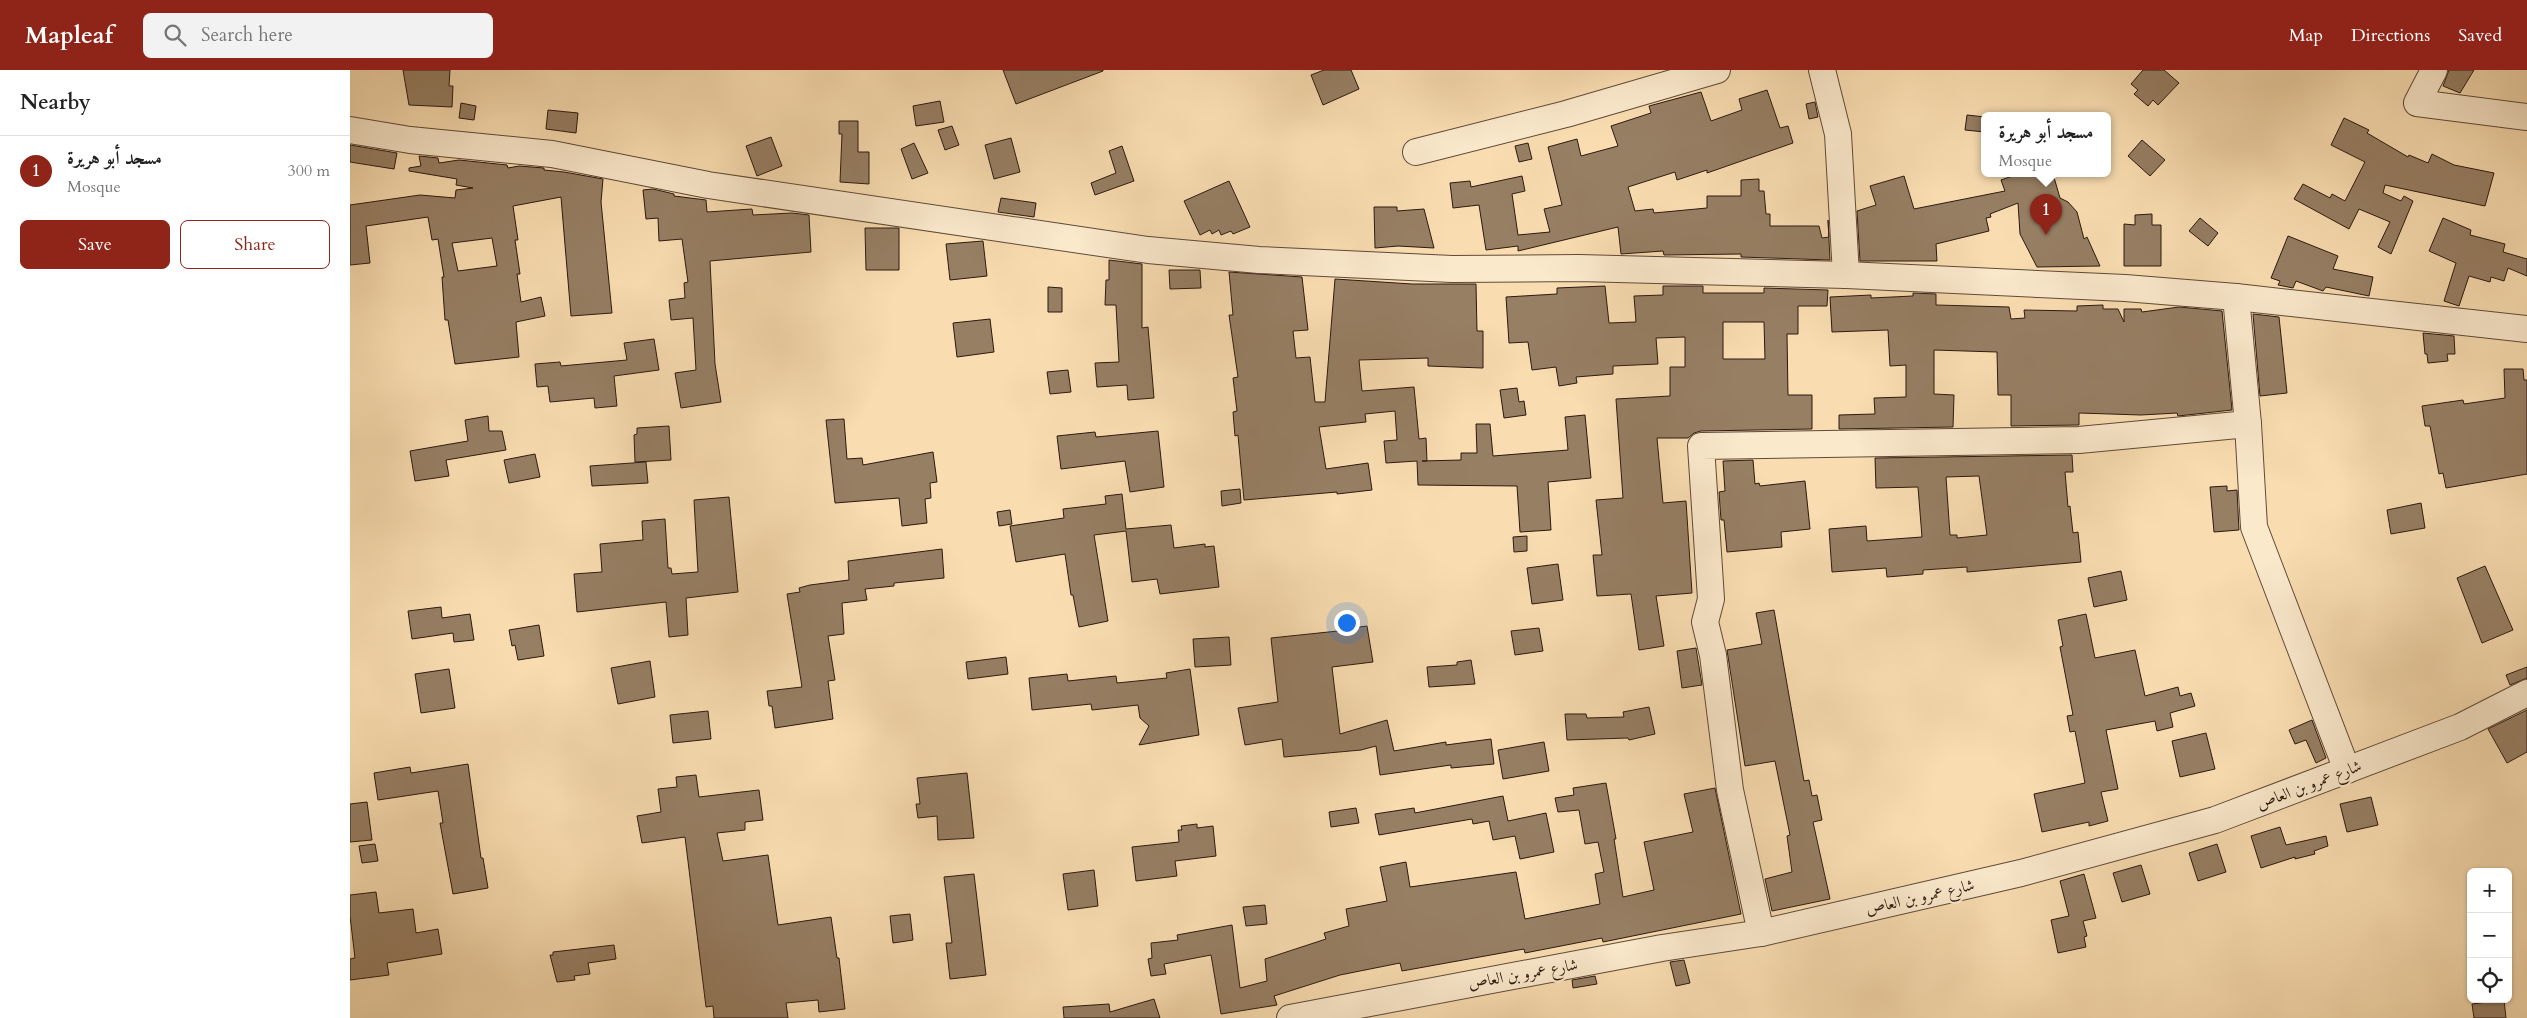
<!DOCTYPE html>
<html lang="en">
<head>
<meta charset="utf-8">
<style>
	body { margin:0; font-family:Cardo,Amiri,serif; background:#f2f2f2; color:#222 }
	.controls { position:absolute; right:15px; bottom:15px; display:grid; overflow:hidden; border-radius:8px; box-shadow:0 1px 4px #0004 }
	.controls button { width:45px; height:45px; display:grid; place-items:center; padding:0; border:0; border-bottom:1px solid #e0e0e0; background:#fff; color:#222; font:25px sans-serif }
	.you { position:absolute; left:996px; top:552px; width:18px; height:18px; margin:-12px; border:4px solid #fff; border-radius:50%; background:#1a73e8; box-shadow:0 0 0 8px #1a73e833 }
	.badge { display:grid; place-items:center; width:32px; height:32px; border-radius:50%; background:#8f2418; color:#fff; font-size:16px; font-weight:700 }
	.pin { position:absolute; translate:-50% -41px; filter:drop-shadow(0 1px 2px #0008) }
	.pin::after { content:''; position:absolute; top:26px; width:18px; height:15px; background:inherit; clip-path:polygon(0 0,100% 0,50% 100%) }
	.popup { position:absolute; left:1631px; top:42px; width:130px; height:65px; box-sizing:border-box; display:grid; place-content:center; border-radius:8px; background:#fff; filter:drop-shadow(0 1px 4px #0005); font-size:16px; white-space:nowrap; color:#767676 }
	.popup b { font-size:19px; color:#222 }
	.popup::after { content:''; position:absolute; left:50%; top:100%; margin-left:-10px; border:10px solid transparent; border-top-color:#fff }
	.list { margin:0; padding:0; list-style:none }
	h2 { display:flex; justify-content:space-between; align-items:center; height:65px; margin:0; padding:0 20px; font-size:21px }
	h2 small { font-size:16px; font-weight:400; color:#767676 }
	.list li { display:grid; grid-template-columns:32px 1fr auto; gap:15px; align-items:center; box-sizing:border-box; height:70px; padding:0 20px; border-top:1px solid #e0e0e0 }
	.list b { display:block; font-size:19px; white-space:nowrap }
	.list p { margin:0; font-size:16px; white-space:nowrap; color:#767676 }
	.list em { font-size:16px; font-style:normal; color:#767676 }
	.actions { display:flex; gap:10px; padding:15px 20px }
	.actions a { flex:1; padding:11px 0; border:1px solid #8f2418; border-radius:8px; text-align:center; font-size:18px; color:#8f2418 }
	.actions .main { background:#8f2418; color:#fff }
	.icon { flex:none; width:28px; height:28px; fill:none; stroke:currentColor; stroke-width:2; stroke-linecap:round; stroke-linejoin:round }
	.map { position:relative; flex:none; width:2177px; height:948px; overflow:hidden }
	header { display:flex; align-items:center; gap:30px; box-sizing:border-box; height:70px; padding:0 25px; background:#8f2418; color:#fff }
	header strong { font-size:24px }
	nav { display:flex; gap:28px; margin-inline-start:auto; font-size:18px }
	.search { width:350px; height:45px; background:#f2f2f2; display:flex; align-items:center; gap:12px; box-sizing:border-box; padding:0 18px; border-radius:8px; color:#767676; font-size:19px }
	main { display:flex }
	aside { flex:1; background:#fff }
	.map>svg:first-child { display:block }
</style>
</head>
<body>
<header>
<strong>Mapleaf</strong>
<div class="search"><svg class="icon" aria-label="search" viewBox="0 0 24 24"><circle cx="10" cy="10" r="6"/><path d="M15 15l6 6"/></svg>Search here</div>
<nav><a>Map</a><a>Directions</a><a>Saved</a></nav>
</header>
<main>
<aside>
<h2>Nearby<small></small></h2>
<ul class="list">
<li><span class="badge">1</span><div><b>مسجد أبو هريرة</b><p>Mosque</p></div><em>300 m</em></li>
</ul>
<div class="actions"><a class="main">Save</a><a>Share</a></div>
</aside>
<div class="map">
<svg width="2177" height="948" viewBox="0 0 2177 948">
	<rect width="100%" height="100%" fill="#f9ddb1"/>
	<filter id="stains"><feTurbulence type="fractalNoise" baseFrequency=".004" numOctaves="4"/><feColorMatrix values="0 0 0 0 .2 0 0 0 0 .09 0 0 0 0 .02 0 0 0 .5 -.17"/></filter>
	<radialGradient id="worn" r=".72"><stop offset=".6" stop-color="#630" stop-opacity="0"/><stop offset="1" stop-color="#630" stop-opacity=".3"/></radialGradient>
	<g fill="#977f64" stroke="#2c1910" fill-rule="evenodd">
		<polygon points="53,0 100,0 99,16 103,16 102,37 59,35"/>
		<polygon points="653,0 753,0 753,1 666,34"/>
		<polygon points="974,0 1001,0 1009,19 973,35 961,5"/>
		<polygon points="1793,0 1814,0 1829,13 1808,35 1803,30 1798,36 1784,24 1788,20 1781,14"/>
		<polygon points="2099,0 2124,0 2110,23 2093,16"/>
		<polygon points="1417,20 1430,58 1438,56 1443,73 1357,103 1357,100 1327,110 1325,102 1278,117 1285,141 1303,139 1304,143 1357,138 1357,126 1391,126 1391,110 1409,109 1409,121 1414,121 1416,144 1420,144 1420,156 1469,156 1472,168 1479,167 1478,150 1480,190 1391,187 1391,184 1314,185 1313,181 1271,184 1268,157 1168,181 1168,176 1136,180 1129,135 1103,138 1100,113 1120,111 1121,117 1172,106 1175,121 1162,124 1168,165 1200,162 1194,139 1212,135 1198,77 1227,69 1231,86 1268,76 1261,56 1301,43 1299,36 1351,22 1361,51 1392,40 1389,29"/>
		<polygon points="590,31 594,52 566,56 563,36"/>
		<polygon points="1465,32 1468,47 1459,49 1456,34"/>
		<polygon points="111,33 126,36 124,50 109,48"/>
		<polygon points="198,40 228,43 226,63 196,59"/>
		<polygon points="1617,45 1635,47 1635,62 1615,60"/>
		<polygon points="1994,48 2019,60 2017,63 2058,87 2059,85 2078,93 2082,84 2104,95 2144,103 2135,136 2035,115 2033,123 2051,131 2054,126 2063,131 2041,184 2028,177 2040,152 2009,139 1999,159 1944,129 1953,114 1980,128 1982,124 1995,131 2015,92 1981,75"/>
		<polygon points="489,51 508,51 508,82 519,82 519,114 490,112 492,64 489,64"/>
		<polygon points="602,56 609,75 595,80 588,60"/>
		<polygon points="421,67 432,96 407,106 396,76"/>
		<polygon points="661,68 670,102 644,109 635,75"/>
		<polygon points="1792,70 1815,90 1800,106 1778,86"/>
		<polygon points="564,73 578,103 562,109 551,79"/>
		<polygon points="1178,73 1182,89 1169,92 1165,76"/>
		<polygon points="0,75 47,83 44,99 0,92"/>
		<polygon points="772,76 784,111 745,125 741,113 766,103 759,81"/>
		<path d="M 69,86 L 88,88 L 89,93 L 109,90 L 157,95 L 158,98 L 169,96 L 194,98 L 194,100 L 214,102 L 253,109 L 251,132 L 262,243 L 221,246 L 211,127 L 163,136 L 168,170 L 165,170 L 170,204 L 167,204 L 171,232 L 191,227 L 195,246 L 166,252 L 169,287 L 105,294 L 98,250 L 95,250 L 92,207 L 94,207 L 88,169 L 82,170 L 78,147 L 16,156 L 20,193 L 0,195 L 0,135 L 70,125 L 105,128 L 106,120 L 123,118 L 106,115 L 107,109 L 59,101 L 59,98 L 71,96 ZM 142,168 L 147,196 L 108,201 L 102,173 Z"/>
		<polygon points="1668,104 1703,104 1710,128 1718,132 1727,142 1734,169 1737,167 1750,196 1687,197 1670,164 1668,133 1640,144 1641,147 1636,148 1639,161 1586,174 1587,191 1510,191 1507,141 1526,135 1520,116 1554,106 1564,139 1655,121 1651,110"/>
		<polygon points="879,111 900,157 883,164 881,161 871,165 869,160 862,164 860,160 850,165 834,131"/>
		<polygon points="303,119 324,124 324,126 356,130 357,142 402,139 403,145 442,143 459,145 461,182 360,191 365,294 371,332 331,338 325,303 346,300 343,248 321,250 319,230 335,228 334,213 338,212 332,169 309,171 308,148 296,149 293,120"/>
		<polygon points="651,128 686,133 684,147 648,142"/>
		<polygon points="1024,137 1047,137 1047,141 1074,139 1084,178 1048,176 1025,178"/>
		<polygon points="1802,144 1802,155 1811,155 1811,196 1774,196 1774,154 1785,155 1785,145"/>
		<polygon points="1850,148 1868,163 1858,176 1839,161"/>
		<polygon points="2093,148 2121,160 2120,165 2155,174 2153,182 2177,189 2177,206 2158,198 2154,211 2141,207 2140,212 2119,206 2109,236 2094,231 2106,193 2079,181"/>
		<polygon points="515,158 549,158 549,200 516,200"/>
		<polygon points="1938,166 1988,186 1983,199 2023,207 2019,226 1976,217 1973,221 1946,211 1943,218 1928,215 1930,211 1921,208"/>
		<polygon points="633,171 637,206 600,210 596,174"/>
		<polygon points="759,190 792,194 792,258 798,257 804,328 778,330 777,315 747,317 745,293 769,292 766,235 755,235 756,210 759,210"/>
		<polygon points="819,200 850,200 851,218 820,219"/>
		<polygon points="879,202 952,207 958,260 943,261 946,288 960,287 965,332 975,332 985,209 1062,214 1126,214 1127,261 1133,261 1133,298 1078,296 1078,288 1009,290 1012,321 1064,317 1069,369 1076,368 1077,391 1072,391 1111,390 1111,383 1127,383 1126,354 1140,354 1143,386 1218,380 1215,347 1235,345 1241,408 1198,412 1201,460 1170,462 1167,416 1068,415 1067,391 1036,393 1034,371 1047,370 1045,341 1015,344 1016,352 969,357 976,399 1018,393 1022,420 987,424 987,422 894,430 888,365 885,366 883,342 887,341 883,308 888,307 879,245 883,245"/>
		<path d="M 1255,216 L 1259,253 L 1286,252 L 1284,226 L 1313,225 L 1313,216 L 1353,216 L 1353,223 L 1414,223 L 1414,218 L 1478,220 L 1477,236 L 1448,236 L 1448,264 L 1437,264 L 1438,325 L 1462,325 L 1462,359 L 1351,361 L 1344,363 L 1338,368 L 1307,368 L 1313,433 L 1336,431 L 1342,523 L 1306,526 L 1314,576 L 1289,580 L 1281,524 L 1247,526 L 1243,485 L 1252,485 L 1246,430 L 1273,428 L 1266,329 L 1320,326 L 1320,297 L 1335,297 L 1335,267 L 1306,268 L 1308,294 L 1263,296 L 1263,304 L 1226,307 L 1227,313 L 1209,316 L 1206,297 L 1182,300 L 1178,272 L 1159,273 L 1156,227 L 1207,224 L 1207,218 ZM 1373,252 L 1414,252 L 1415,289 L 1373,289 Z"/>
		<polygon points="698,217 712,218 712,242 698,242"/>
		<polygon points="1563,223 1586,224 1586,235 1659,237 1661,249 1675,248 1674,240 1727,241 1727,236 1753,235 1753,239 1768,239 1774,252 1774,239 1791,239 1792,242 1829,237 1872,241 1882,340 1828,346 1827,343 1791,345 1729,343 1729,355 1661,356 1661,325 1648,325 1647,282 1584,280 1584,324 1604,325 1603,357 1489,359 1489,345 1525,344 1524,328 1556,327 1556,295 1540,296 1538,260 1482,262 1480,227 1521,225 1521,228 1563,226"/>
		<polygon points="1903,244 1929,247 1937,323 1910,326"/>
		<polygon points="640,249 644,282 607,287 603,253"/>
		<polygon points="2073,263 2104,266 2105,284 2097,284 2098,291 2078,293 2077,284 2075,284"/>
		<polygon points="304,269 309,300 264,306 267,336 245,338 244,328 200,332 198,316 187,317 185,294 210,292 211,296 277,290 274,273"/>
		<polygon points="2154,299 2173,299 2174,310 2177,310 2177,404 2096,418 2093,403 2089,404 2080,356 2075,356 2072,336 2113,330 2114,334 2155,328"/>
		<polygon points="718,300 721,322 700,324 697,302"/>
		<polygon points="1167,318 1169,332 1174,331 1176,345 1154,348 1150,320"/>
		<polygon points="138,346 139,361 152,361 156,380 96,390 99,406 65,411 60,381 118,371 115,350"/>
		<polygon points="494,349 497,389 512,388 513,395 583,382 587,412 580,413 581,428 575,429 577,453 552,456 549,428 485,433 476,350"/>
		<polygon points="319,356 321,390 285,392 284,365 287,364 287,358"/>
		<polygon points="808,361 814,417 780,422 775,391 711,399 707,366 745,362 746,367"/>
		<polygon points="185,384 190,407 159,413 154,390"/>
		<path d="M 1722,385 L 1723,402 L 1715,402 L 1718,437 L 1720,436 L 1723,463 L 1728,462 L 1731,492 L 1617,502 L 1617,497 L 1573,500 L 1573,504 L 1537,507 L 1536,498 L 1482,502 L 1479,459 L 1516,456 L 1517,471 L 1572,467 L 1568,417 L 1526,418 L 1525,388 ZM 1629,406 L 1637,465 L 1607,468 L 1607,465 L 1600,465 L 1596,407 Z"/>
		<polygon points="1403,390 1405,414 1409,413 1410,416 1455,411 1460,459 1431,462 1432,477 1377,482 1374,450 1371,450 1369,422 1375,421 1373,391"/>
		<polygon points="296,392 298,413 242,416 240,396"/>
		<polygon points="1877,416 1877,421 1887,420 1889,460 1864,462 1860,417"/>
		<polygon points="890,419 891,433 872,436 871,421"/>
		<polygon points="772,424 776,459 821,455 824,478 855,474 855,477 864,476 869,517 810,524 807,509 782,512 776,461 744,465 758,551 729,557 723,525 721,525 715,484 666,492 660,456 714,448 713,439 756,434 755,426"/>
		<polygon points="379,427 388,522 336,528 338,565 319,567 316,532 227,542 224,504 252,502 250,474 293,470 292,451 315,449 318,498 321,498 322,504 348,502 344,430"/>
		<polygon points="2071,433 2075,458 2041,464 2037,440"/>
		<polygon points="660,440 662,454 649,456 647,442"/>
		<polygon points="1177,466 1177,481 1164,482 1163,467"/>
		<polygon points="592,479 594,508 544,513 544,516 515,519 517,530 492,533 494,564 478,566 485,610 478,611 483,649 425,658 422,636 419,636 417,621 452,617 437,524 450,522 449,518 460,515 499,510 498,491"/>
		<polygon points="1208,494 1213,530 1182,534 1177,498"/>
		<polygon points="2135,496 2163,560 2132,573 2107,508"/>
		<polygon points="1771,501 1777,530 1744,537 1738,508"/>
		<polygon points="91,537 92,548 120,544 124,570 104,572 103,563 62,569 58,541"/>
		<polygon points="1424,540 1454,711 1459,710 1462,726 1467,725 1472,750 1463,752 1480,829 1422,841 1415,809 1442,802 1437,766 1440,765 1425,691 1395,696 1377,580 1412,574 1406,543"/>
		<polygon points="1736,544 1745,588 1785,580 1795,626 1828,617 1830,626 1841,623 1845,636 1820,643 1823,657 1807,661 1805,651 1756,660 1768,719 1751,722 1758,751 1739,756 1739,752 1692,762 1684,724 1735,713 1725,661 1720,662 1717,646 1723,645 1710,577 1713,576 1708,550"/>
		<polygon points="1002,554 1002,558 1017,556 1023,592 982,597 990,664 1037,650 1044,681 1096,672 1096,675 1141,669 1144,694 1101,698 1101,695 1030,705 1026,676 1011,680 934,687 932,669 895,675 888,638 928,632 921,568 988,561 987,556"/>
		<polygon points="189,555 194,586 168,590 165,575 162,576 159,560"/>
		<polygon points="1189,558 1193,581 1165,585 1161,561"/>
		<polygon points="879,567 881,595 845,597 843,569"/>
		<polygon points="1346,578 1352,615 1332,618 1327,581"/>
		<polygon points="656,587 658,604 618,609 616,592"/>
		<polygon points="1121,590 1125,614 1079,617 1077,597 1107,595 1107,592"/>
		<polygon points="300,591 305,627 268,634 261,598"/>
		<polygon points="2177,597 2177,608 2160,615 2156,605"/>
		<polygon points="99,599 105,638 71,643 65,604"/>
		<polygon points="840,599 849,665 789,675 799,656 790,648 788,635 742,640 741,634 682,640 679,608 717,604 718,611 766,606 767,613 817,608 816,603"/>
		<polygon points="1299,637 1305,664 1279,670 1278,668 1217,670 1215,644 1236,644 1237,648 1274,647 1273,642"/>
		<polygon points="2177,640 2177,682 2157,693 2138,659"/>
		<polygon points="358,641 361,669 323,673 320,645"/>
		<polygon points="1962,650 1976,688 1966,693 1956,670 1945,674 1939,660"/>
		<polygon points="1856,663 1865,699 1830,707 1822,671"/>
		<polygon points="1194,672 1199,701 1153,709 1148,680"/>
		<polygon points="118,694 131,788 133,788 138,818 103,824 90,753 93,753 88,721 28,730 24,703 60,697 61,703"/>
		<polygon points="617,703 624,768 588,770 587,746 568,748 566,734 570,734 567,708"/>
		<polygon points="346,705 349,727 409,720 413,750 395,752 395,760 367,763 373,791 418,785 428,855 481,847 487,888 489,888 495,939 469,942 468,930 436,933 438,948 364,948 363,936 356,937 335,767 292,773 287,746 311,742 308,719 327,717 326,707"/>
		<polygon points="1256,713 1266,769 1264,769 1273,827 1304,820 1294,772 1343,762 1334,724 1365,718 1391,844 1253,872 1252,868 1175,883 1174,879 1052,901 1050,893 990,905 924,926 927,935 871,944 861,885 814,894 816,904 801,906 798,889 802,888 801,873 828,870 827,865 882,855 890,918 917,911 915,889 976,869 974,863 999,856 996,839 1037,831 1030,797 1056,792 1060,817 1166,802 1175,849 1250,834 1245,804 1254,802 1248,772 1235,774 1229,740 1208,742 1205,728 1224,725 1223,718"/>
		<polygon points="1153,726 1158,751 1196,743 1204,782 1170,789 1165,766 1143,770 1139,751 1123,754 1122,749 1029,765 1025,744 1064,738 1065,743"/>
		<polygon points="2021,727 2028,755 1997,762 1990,734"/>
		<polygon points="17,732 22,770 0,772 0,734"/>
		<polygon points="1006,738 1009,753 981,757 979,742"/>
		<polygon points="847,754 847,758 863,756 866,786 825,791 827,806 786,811 782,777 829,772 828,760 832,760 831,756"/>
		<polygon points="1930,757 1936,775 1976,766 1978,776 1964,781 1965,784 1945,789 1945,787 1911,798 1901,766"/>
		<polygon points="25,774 28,791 12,793 9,776"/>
		<polygon points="1867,774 1876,802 1848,811 1839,783"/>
		<polygon points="1791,795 1800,824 1772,832 1763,803"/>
		<polygon points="744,800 748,836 718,840 713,804"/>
		<polygon points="624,804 636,905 600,909 596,873 602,873 594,807"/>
		<polygon points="1734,804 1746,848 1733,851 1737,866 1734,867 1736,877 1708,883 1701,850 1719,846 1710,811"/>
		<polygon points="26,822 29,843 63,839 66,863 88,859 92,884 37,893 39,905 0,910 0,889 5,888 0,846 0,825"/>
		<polygon points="915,835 917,854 896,856 893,837"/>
		<polygon points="560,844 563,870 543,873 540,846"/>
		<polygon points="264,875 266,889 238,893 240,904 224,906 225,910 207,912 200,885 203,885 203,882"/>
		<polygon points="1334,890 1340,913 1326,916 1320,892"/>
		<polygon points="1245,906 1247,914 1223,918 1222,910"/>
		<polygon points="804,929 810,948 714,948 713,937 759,934 760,942"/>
		<polygon points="2154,930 2156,948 2124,948 2122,934"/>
	</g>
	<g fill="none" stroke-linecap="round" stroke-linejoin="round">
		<defs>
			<g id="minor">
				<polyline points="1472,0 1488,64 1496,205"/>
				<polyline points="2084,0 2067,33 2177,47"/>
				<polyline points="0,60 60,70 202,84 358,115 798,180 909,190 1102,199 1229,198 1496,205 1775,218 1886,227 2177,259"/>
				<polyline points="1066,82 1216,44 1367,0"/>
				<polyline points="1898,354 1904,457 1997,700"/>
				<polyline points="1411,863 1380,720 1363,585 1355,552 1361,529 1351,376 1729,370 1898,354 1886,227"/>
				<polyline points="940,948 1312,878 1411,863 1671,803 1865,750 2110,657 2177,623"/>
			</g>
		</defs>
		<use href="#minor" stroke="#5f4a38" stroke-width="28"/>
		<use href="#minor" stroke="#fbe9cc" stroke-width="26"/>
	</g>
	<g text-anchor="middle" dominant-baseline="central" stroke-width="4.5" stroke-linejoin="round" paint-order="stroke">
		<g font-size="16" fill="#2c1910" stroke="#fbe9cc">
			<text transform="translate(1959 715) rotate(-21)">شارع عمرو بن العاص</text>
			<text transform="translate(1570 827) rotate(-13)">شارع عمرو بن العاص</text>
			<text transform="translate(1173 904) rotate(-10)">شارع عمرو بن العاص</text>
		</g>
	</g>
	<rect width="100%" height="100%" filter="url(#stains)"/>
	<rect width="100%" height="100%" fill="url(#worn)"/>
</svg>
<div class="controls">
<button>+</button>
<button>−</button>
<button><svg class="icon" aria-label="locate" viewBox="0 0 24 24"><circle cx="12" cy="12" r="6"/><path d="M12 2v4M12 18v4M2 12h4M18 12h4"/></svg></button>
</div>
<div class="you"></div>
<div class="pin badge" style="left:1696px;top:165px">1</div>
<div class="popup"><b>مسجد أبو هريرة</b>Mosque</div>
</div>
</main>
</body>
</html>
